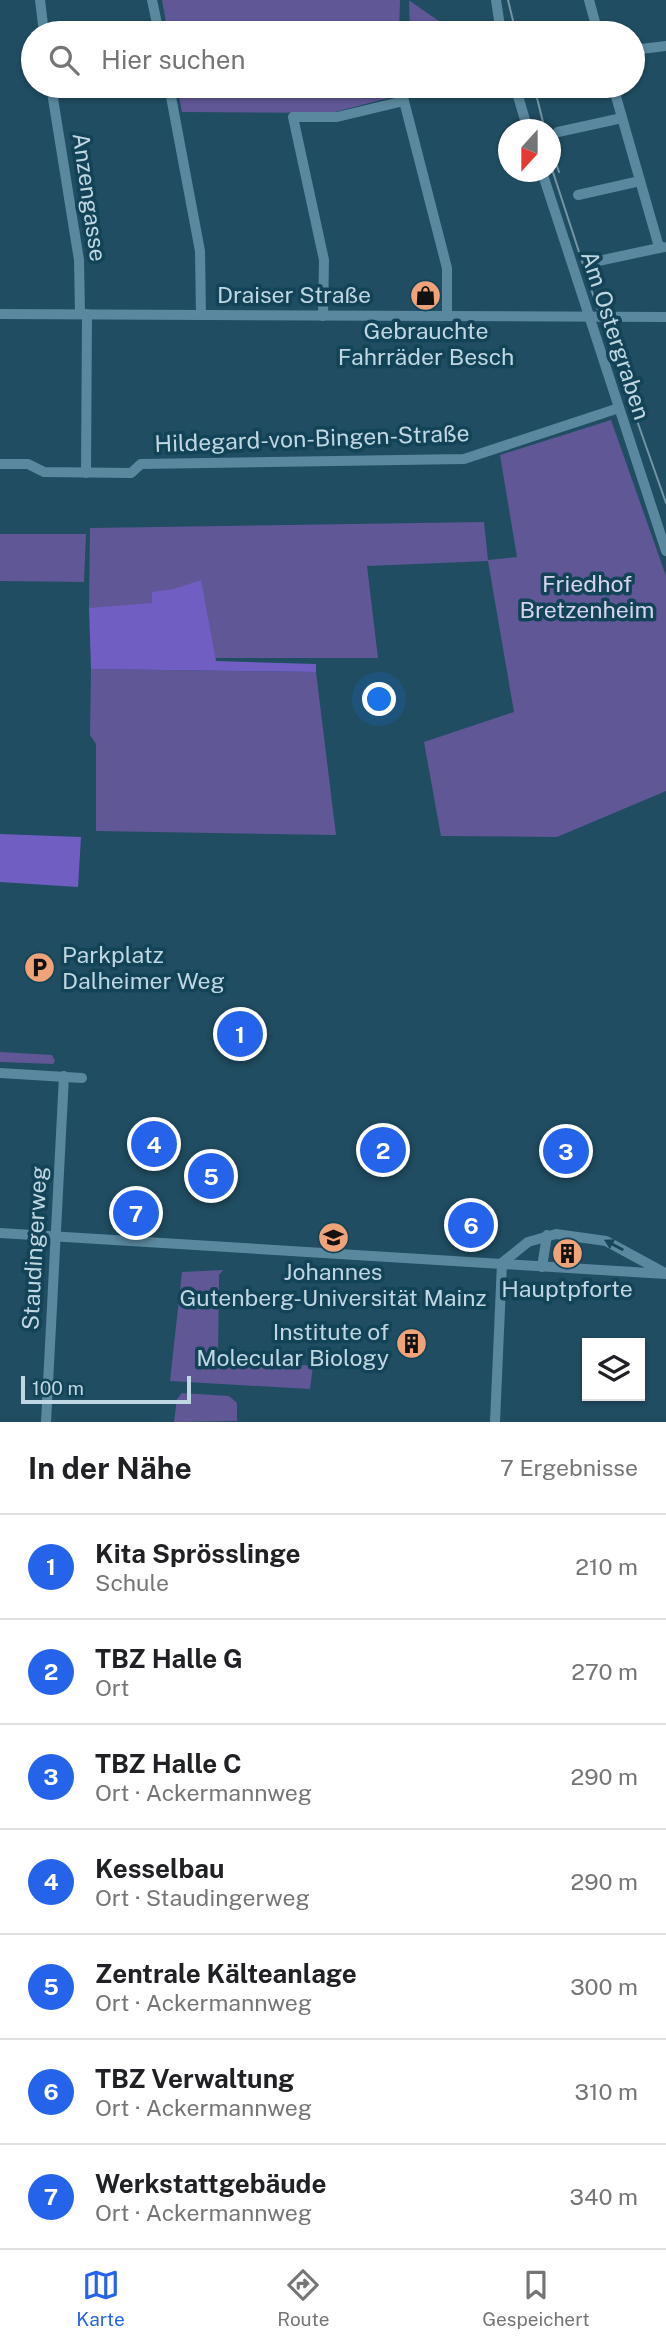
<!DOCTYPE html>
<html lang="de">
<head>
<meta charset="utf-8">
<style>
	body { margin:0; font-family:"Public Sans",sans-serif; background:#f2f2f2; color:#202124 }
	.controls { position:absolute; right:21px; bottom:21px; display:grid; overflow:hidden; border-radius:0px; box-shadow:0 2px 5px #0004 }
	.controls button { width:63px; height:63px; display:grid; place-items:center; padding:0; border:0; border-bottom:2px solid #e0e0e0; background:#fff; color:#202124; font:35px sans-serif }
	.compass { position:absolute; left:498px; top:119px; width:63px; height:63px; border-radius:50%; background:#fff; box-shadow:0 2px 5px #0004; rotate:201deg }
	.scale { position:absolute; left:21px; bottom:18px; width:170px; box-sizing:border-box; padding-left:7px; border:4px solid #bfd7e2; border-top:0; font-size:19px; line-height:24px; white-space:nowrap; color:#bfd7e2; -webkit-text-stroke:5px #134356; paint-order:stroke }
	.you { position:absolute; left:380px; top:700px; width:24px; height:24px; margin:-18px; border:5px solid #fff; border-radius:50%; background:#1a73e8; box-shadow:0 0 0 10px #1a73e833 }
	.badge { display:grid; place-items:center; width:46px; height:46px; border-radius:50%; background:#2563eb; color:#fff; font-size:23px; font-weight:700 }
	.pin { position:absolute; translate:-50% -50%; border:4px solid #fff; box-shadow:0 2px 7px #0006 }
	.list { margin:0; padding:0; list-style:none }
	h2 { display:flex; justify-content:space-between; align-items:center; height:91px; margin:0; padding:0 28px; font-size:30px }
	h2 small { font-size:23px; font-weight:400; color:#757577 }
	.list li { display:grid; grid-template-columns:46px 1fr auto; gap:21px; align-items:center; box-sizing:border-box; height:105px; padding:0 28px; border-top:2px solid #e0e0e0 }
	.list b { display:block; font-size:26px; white-space:nowrap }
	.list p { margin:0; font-size:23px; white-space:nowrap; color:#757577 }
	.list em { font-size:23px; font-style:normal; color:#757577 }
	.icon { flex:none; width:38px; height:38px; fill:none; stroke:currentColor; stroke-width:2; stroke-linecap:round; stroke-linejoin:round }
	.map { position:relative; flex:none; width:666px; height:1422px; overflow:hidden }
	.search { position:absolute; background:#fff; box-shadow:0 2px 5px #0004; left:21px; right:21px; top:21px; height:77px; display:flex; align-items:center; gap:18px; box-sizing:border-box; padding:0 24px; border-radius:38px; color:#757577; font-size:26px }
	.sheet { height:826px; background:#fff }
	nav { display:flex; justify-content:space-around; align-items:center; box-sizing:border-box; height:98px; border-top:2px solid #e0e0e0; background:#fff; font-size:19px; color:#757577 }
	nav a { display:grid; justify-items:center; gap:4px }
	nav .on { color:#2563eb }
	.map>svg:first-child { display:block }
</style>
</head>
<body>
<div class="map">
<svg width="666" height="1422" viewBox="0 0 666 1422">
	<rect width="100%" height="100%" fill="#204d61"/>
	<g fill="#605797">
		<polygon points="162,0 400,0 399,33 168,33"/>
		<polygon points="409,1 410,1 456,33 410,33"/>
		<polygon points="177,86 397,86 396,96 331,113 182,112"/>
		<polygon points="611,420 666,576 666,791 557,837 441,836 424,742 514,712 488,561 367,566 378,658 215,658 200,580 174,611 89,608 90,528 484,522 488,560 517,557 500,455"/>
		<polygon points="0,534 86,534 84,582 0,581"/>
		<polygon points="91,669 316,672 336,835 96,831 96,744 90,735"/>
		<polygon points="0,1052 52,1055 55,1061 53,1064 0,1062"/>
		<polygon points="223,1270 219,1275 218,1358 313,1366 310,1389 170,1381 182,1272"/>
		<polygon points="182,1393 229,1396 237,1403 237,1421 174,1422 177,1399"/>
	</g>
	<g fill="#705ec3">
		<polygon points="201,580 216,661 316,664 316,672 91,669 89,608 152,603 152,592 174,589"/>
		<polygon points="0,834 81,837 78,887 0,882"/>
	</g>
	<g fill="none" stroke-linecap="round" stroke-linejoin="round">
		<g stroke="#5a889e" stroke-width="10">
			<polyline points="40,0 44,33"/>
			<polyline points="152,0 159,33"/>
			<polyline points="496,0 501,33"/>
			<polyline points="589,0 598,33"/>
			<polyline points="633,50 666,46"/>
			<polyline points="51,86 79,260 80,314"/>
			<polyline points="169,86 200,251 201,315"/>
			<polyline points="515,86 528,130"/>
			<polyline points="613,86 659,247"/>
			<polyline points="558,132 622,118"/>
			<polyline points="542,172 666,551"/>
			<polyline points="578,195 640,181"/>
			<polyline points="598,261 664,247"/>
			<polyline points="0,314 666,317"/>
			<polyline points="323,316 324,260 293,117 337,117 404,101 447,268 447,316"/>
			<polyline points="0,464 28,464 44,472 131,473 141,464 464,459 619,408"/>
			<polyline points="86,473 87,314"/>
			<polyline points="0,1073 82,1078"/>
			<polyline points="0,1233 666,1274"/>
			<polyline points="502,1263 528,1242 556,1234 606,1241 663,1272"/>
			<polyline points="542,1267 547,1235"/>
			<polyline points="46,1422 64,1076"/>
			<polyline points="495,1422 502,1263"/>
		</g>
		<g stroke="#7395a5" stroke-width="2">
			<polyline points="508,0 516,33"/>
			<polyline points="534,86 545,130"/>
			<polyline points="550,145 559,172"/>
			<polyline points="550,163 598,310 666,503"/>
		</g>
	</g>
	<defs><path id="oneway-solid" d="M-6-.8H1V-3.2L6.5 0L1 3.2V.8H-6Z" transform="scale(1.75)"/></defs>
	<use fill="#17465a" href="#oneway-solid" transform="translate(614 1245) rotate(-152)"/>
	<defs>
		<symbol id="shop-disc" viewBox="-11 -11 22 22"><circle r="9.5" fill="#f0a279" stroke="#134356"/><path d="M-5-2.5h2.3a2.7 3.5 0 0 1 5.4 0H5L5.5 6h-11ZM-1.5-2.5h3a1.5 2.3 0 0 0-3 0Z" fill="#111"/></symbol>
		<symbol id="parking-disc" viewBox="-11 -11 22 22"><circle r="9.5" fill="#f0a279" stroke="#134356"/><path d="M-3.5-5.5H1a3.5 3.5 0 0 1 0 7H-1V5.5H-3.5ZM-1-3.4V-.6H.8a1.4 1.4 0 0 0 0-2.8Z" fill="#111"/></symbol>
		<symbol id="university-disc" viewBox="-11 -11 22 22"><circle r="9.5" fill="#f0a279" stroke="#134356"/><path d="M0-5L7-2L0 1L-7-2ZM-4 1L0 2.5L4 1V4Q0 6-4 4Z" fill="#111"/></symbol>
		<symbol id="building-disc" viewBox="-11 -11 22 22"><circle r="9.5" fill="#f0a279" stroke="#134356"/><path d="M-4-6H4V6H1V3H-1V6H-4ZM-2.5-4.3h1.7v1.8h-1.7ZM.8-4.3h1.7v1.8H.8ZM-2.5-1h1.7V.8h-1.7ZM.8-1h1.7V.8H.8Z" fill="#111"/></symbol>
	</defs>
	<g fill-rule="evenodd">
		<use href="#shop-disc" x="408" y="278" width="35" height="35"/>
		<use href="#parking-disc" x="22" y="950" width="35" height="35"/>
		<use href="#university-disc" x="316" y="1220" width="35" height="35"/>
		<use href="#building-disc" x="550" y="1236" width="35" height="35"/>
		<use href="#building-disc" x="394" y="1326" width="35" height="35"/>
	</g>
	<g text-anchor="middle" dominant-baseline="central" stroke-width="7" stroke-linejoin="round" paint-order="stroke">
		<g font-size="23" fill="#bfd7e2" stroke="#134356">
			<text transform="translate(90 197) rotate(82)">Anzengasse</text>
			<text x="294" y="294">Draiser Straße</text>
			<text transform="translate(616 335) rotate(72)">Am Ostergraben</text>
			<text transform="translate(312 438) rotate(-2)">Hildegard-von-Bingen-Straße</text>
			<text transform="translate(34 1248) rotate(-87)">Staudingerweg</text>
		</g>
		<g font-size="23" fill="#bfd7e2" stroke="#134356">
			<text x="426" y="330">Gebrauchte<tspan x="426" dy="26">Fahrräder Besch</tspan></text>
			<text x="62" y="954" text-anchor="start">Parkplatz<tspan x="62" dy="26">Dalheimer Weg</tspan></text>
			<text x="333" y="1271">Johannes<tspan x="333" dy="26">Gutenberg-Universität Mainz</tspan></text>
			<text x="567" y="1288">Hauptpforte</text>
			<text x="389" y="1331" text-anchor="end">Institute of<tspan x="389" dy="26">Molecular Biology</tspan></text>
		</g>
		<g font-size="23" fill="#d6d4ef" stroke="#134356">
			<text x="587" y="583">Friedhof<tspan x="587" dy="26">Bretzenheim</tspan></text>
		</g>
	</g>
</svg>
<div class="controls">
<button><svg class="icon" aria-label="layers" viewBox="0 0 24 24"><path d="M12 4l9 5-9 5-9-5zM3 14l9 5 9-5"/></svg></button>
</div>
<svg class="compass" viewBox="-18 -18 36 36"><path d="M0-13l5 13h-10z" fill="#e53935"/><path d="M0 13l5-13h-10z" fill="#757577"/></svg>
<div class="scale">100 m</div>
<div class="you"></div>
<div class="pin badge" style="left:240px;top:1034px">1</div>
<div class="pin badge" style="left:383px;top:1150px">2</div>
<div class="pin badge" style="left:566px;top:1151px">3</div>
<div class="pin badge" style="left:154px;top:1144px">4</div>
<div class="pin badge" style="left:211px;top:1176px">5</div>
<div class="pin badge" style="left:471px;top:1225px">6</div>
<div class="pin badge" style="left:136px;top:1213px">7</div>
<div class="search"><svg class="icon" aria-label="search" viewBox="0 0 24 24"><circle cx="10" cy="10" r="6"/><path d="M15 15l6 6"/></svg>Hier suchen</div>
</div>
<section class="sheet">
<h2>In der Nähe<small>7 Ergebnisse</small></h2>
<ul class="list">
<li><span class="badge">1</span><div><b>Kita Sprösslinge</b><p>Schule</p></div><em>210 m</em></li>
<li><span class="badge">2</span><div><b>TBZ Halle G</b><p>Ort</p></div><em>270 m</em></li>
<li><span class="badge">3</span><div><b>TBZ Halle C</b><p>Ort · Ackermannweg</p></div><em>290 m</em></li>
<li><span class="badge">4</span><div><b>Kesselbau</b><p>Ort · Staudingerweg</p></div><em>290 m</em></li>
<li><span class="badge">5</span><div><b>Zentrale Kälteanlage</b><p>Ort · Ackermannweg</p></div><em>300 m</em></li>
<li><span class="badge">6</span><div><b>TBZ Verwaltung</b><p>Ort · Ackermannweg</p></div><em>310 m</em></li>
<li><span class="badge">7</span><div><b>Werkstattgebäude</b><p>Ort · Ackermannweg</p></div><em>340 m</em></li>
</ul>
</section>
<nav>
<a class="on"><svg class="icon" aria-label="map" viewBox="0 0 24 24"><path d="M3 6l6-2 6 2 6-2v14l-6 2-6-2-6 2zM9 4v14M15 6v14"/></svg>Karte</a>
<a><svg class="icon" aria-label="directions" viewBox="0 0 24 24"><path d="M12 3l9 9-9 9-9-9zM9 14v-3h6M13 9l2 2-2 2"/></svg>Route</a>
<a><svg class="icon" aria-label="saved" viewBox="0 0 24 24"><path d="M7 4h10v16l-5-4-5 4z"/></svg>Gespeichert</a>
</nav>
</body>
</html>
